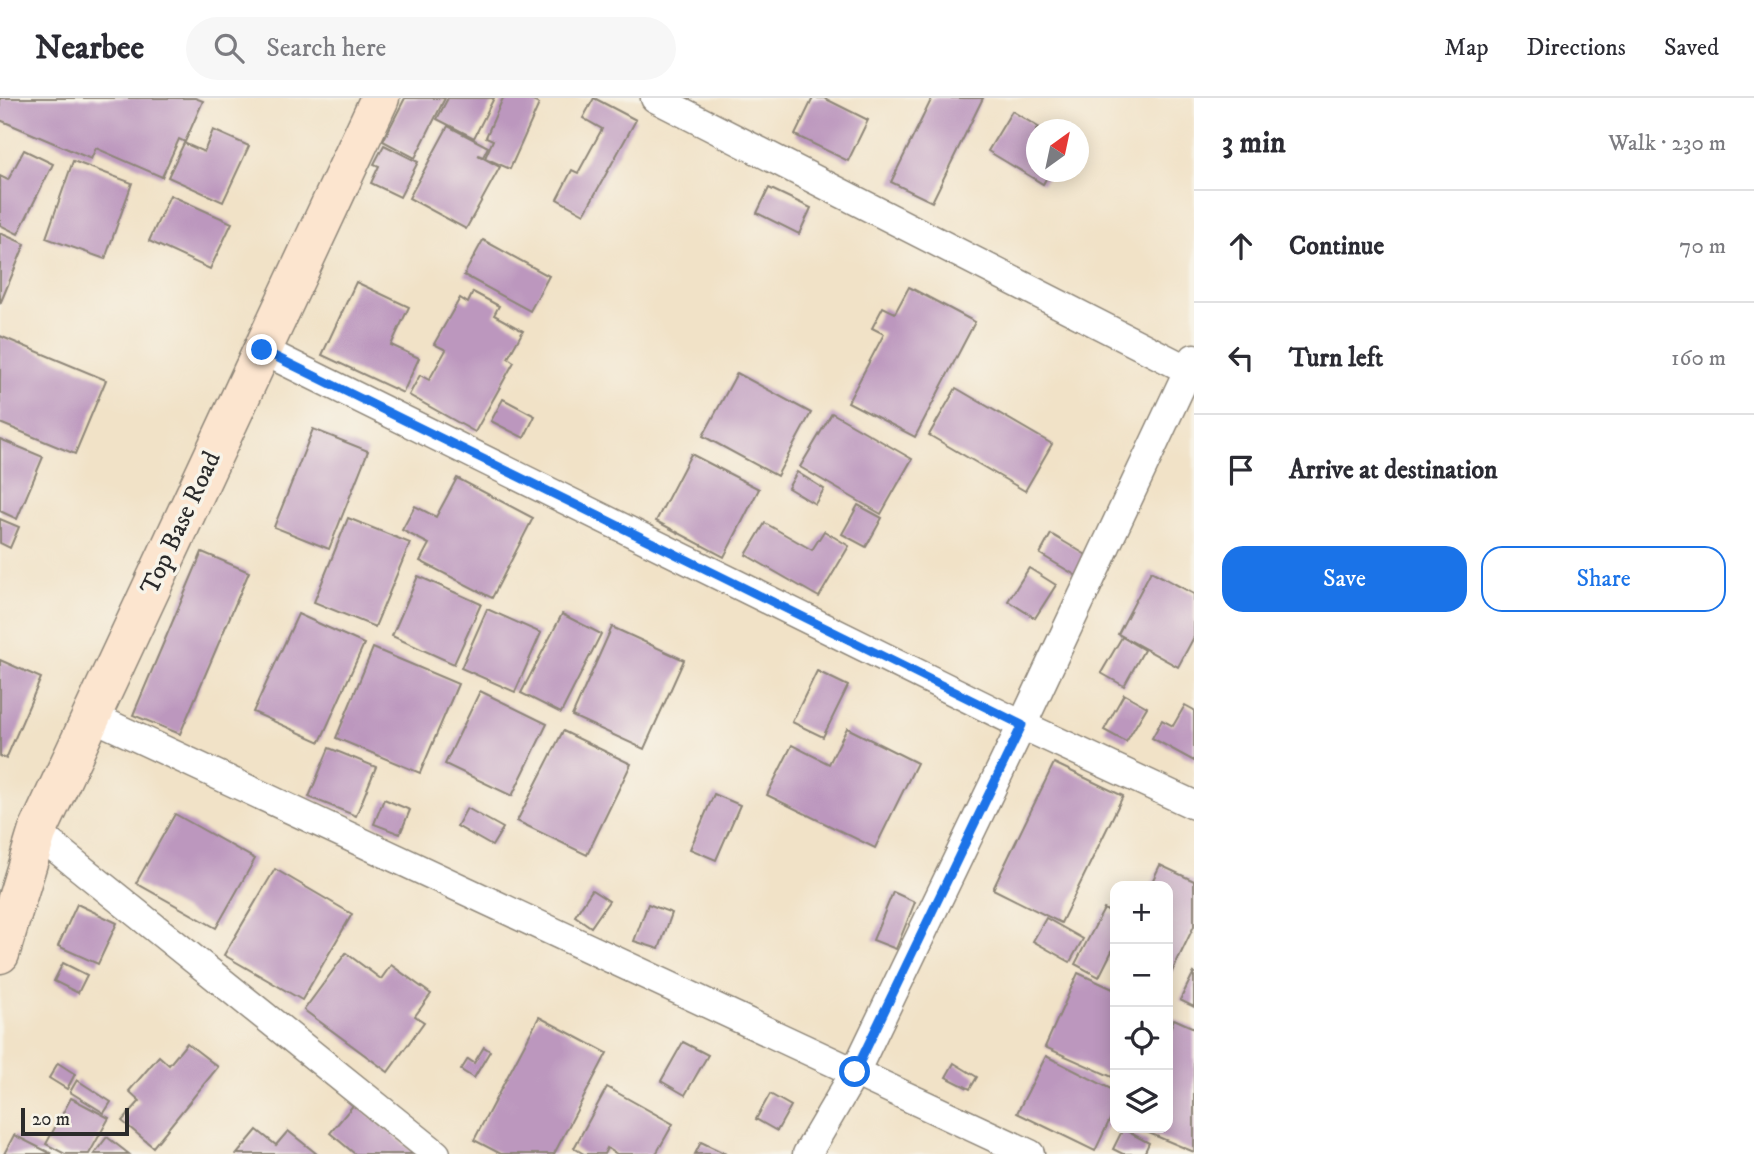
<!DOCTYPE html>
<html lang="en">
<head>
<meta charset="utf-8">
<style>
	body { margin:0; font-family:"IM FELL DW Pica",serif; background:#f7f7f7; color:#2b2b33 }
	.controls { position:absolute; right:21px; bottom:21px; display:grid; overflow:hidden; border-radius:14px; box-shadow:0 4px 18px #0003 }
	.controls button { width:63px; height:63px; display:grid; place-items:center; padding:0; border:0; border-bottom:2px solid #e1e1e2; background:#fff; color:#2b2b33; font:35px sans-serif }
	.compass { position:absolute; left:1026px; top:21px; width:63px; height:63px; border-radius:50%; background:#fff; box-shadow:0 4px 18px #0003; rotate:33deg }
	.scale { position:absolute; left:21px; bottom:18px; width:108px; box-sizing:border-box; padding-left:7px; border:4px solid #2b2b2b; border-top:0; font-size:19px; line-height:24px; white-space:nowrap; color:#2b2b2b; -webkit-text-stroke:5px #f7f3e8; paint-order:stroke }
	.stop { position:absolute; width:21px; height:21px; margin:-16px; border:5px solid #1a73e8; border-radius:50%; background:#fff }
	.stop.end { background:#1a73e8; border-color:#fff; box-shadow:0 2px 7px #0008 }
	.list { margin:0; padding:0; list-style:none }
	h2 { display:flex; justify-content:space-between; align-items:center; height:91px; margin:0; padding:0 28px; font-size:30px }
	h2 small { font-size:23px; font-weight:400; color:#7c7c81 }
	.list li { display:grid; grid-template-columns:46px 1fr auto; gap:21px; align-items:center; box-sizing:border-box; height:112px; padding:0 28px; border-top:2px solid #e1e1e2 }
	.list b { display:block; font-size:26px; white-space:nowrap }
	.list em { font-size:23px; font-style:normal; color:#7c7c81 }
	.actions { display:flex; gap:14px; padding:21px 28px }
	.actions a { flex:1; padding:16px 0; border:2px solid #1a73e8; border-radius:21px; text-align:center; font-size:24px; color:#1a73e8 }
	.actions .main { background:#1a73e8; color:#fff }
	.icon { flex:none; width:38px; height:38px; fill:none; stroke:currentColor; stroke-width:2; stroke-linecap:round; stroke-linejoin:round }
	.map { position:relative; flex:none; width:1194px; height:1056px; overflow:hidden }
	header { display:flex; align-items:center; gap:42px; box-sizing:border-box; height:98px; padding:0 35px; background:#fff; border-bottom:2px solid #e1e1e2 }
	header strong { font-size:33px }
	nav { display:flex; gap:38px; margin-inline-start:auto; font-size:24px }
	.search { width:490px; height:63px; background:#f7f7f7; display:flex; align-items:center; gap:18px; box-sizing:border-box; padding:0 24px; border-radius:38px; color:#7c7c81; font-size:26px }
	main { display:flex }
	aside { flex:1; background:#fff }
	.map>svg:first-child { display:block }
</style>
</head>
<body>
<header>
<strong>Nearbee</strong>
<div class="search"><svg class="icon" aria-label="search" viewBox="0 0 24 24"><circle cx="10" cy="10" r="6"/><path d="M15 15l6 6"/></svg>Search here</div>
<nav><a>Map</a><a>Directions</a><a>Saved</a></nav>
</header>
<main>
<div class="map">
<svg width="1194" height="1056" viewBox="0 0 1194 1056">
	<rect width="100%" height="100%" fill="#f7f3e8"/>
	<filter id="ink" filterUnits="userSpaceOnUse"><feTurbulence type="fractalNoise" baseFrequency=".0143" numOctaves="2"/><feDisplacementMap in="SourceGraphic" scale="14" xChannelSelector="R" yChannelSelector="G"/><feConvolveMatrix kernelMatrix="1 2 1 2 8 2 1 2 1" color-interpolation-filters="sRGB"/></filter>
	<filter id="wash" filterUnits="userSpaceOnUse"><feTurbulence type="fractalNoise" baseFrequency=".00686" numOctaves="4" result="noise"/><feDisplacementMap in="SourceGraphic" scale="28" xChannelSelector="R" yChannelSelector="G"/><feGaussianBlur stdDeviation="1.57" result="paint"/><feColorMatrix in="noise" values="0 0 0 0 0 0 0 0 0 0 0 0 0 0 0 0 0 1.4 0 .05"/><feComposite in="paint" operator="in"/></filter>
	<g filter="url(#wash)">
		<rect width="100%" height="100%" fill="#f1e2c7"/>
		<g id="blocks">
			<g fill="#bc97be">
				<polygon points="0,0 195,0 203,3 185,44 179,41 162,79 96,50 91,61 0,22"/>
				<polygon points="405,0 445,0 415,60 383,43"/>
				<polygon points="448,0 494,0 474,40 437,21"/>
				<polygon points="503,0 527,0 539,6 510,71 485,60 493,42 486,39"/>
				<polygon points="594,0 636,22 584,116 557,101 572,72 578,75 602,31 583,20"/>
				<polygon points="813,0 824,0 868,22 848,63 795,37"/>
				<polygon points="932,0 983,0 932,104 891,84"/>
				<polygon points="1012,13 1043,32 1036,32 1036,74 1050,74 1043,86 988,53"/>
				<polygon points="448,28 488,49 483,59 478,57 500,69 466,131 409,100"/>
				<polygon points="213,32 249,48 223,104 168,79 184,45 204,54"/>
				<polygon points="384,47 418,64 400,99 371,85 379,68 374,66"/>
				<polygon points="24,52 53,66 18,136 0,127 0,78 8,82"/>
				<polygon points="73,63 132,85 105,161 46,140"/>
				<polygon points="769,90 811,110 799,136 757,115"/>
				<polygon points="170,97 232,125 210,171 149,143"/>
				<polygon points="0,135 25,146 0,206"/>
				<polygon points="483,142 549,178 530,213 464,177"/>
				<polygon points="356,184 409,209 391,247 419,260 403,295 322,257"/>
				<polygon points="909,189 975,224 915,339 848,304 884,236 872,230 883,209 895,215"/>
				<polygon points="473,194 499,208 494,217 523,233 508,260 514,264 475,334 409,297 420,277 429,282 446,252 434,246 460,200 468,205"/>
				<polygon points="0,238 106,282 75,356 0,325"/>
				<polygon points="737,275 811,315 777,378 703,338"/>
				<polygon points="956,290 1052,346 1025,393 929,337"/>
				<polygon points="503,301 535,318 524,340 491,323"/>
				<polygon points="832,315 912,361 881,416 800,369"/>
				<polygon points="313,331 368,353 329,451 274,429"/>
				<polygon points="0,341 43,359 17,421 0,413"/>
				<polygon points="691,356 759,391 724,459 656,423"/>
				<polygon points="797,374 824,391 815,406 788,390"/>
				<polygon points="457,380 533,420 492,500 420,463 429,446 402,432 415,408 436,419"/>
				<polygon points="858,407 882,420 866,449 842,436"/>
				<polygon points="348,420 410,445 375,529 314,504"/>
				<polygon points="0,421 19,429 10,450 0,445"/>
				<polygon points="765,425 812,452 824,433 849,448 819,499 746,457"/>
				<polygon points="1051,436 1088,458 1077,478 1040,456"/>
				<polygon points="202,454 249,474 180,636 133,617"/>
				<polygon points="1029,470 1056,487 1035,520 1008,503"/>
				<polygon points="1151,473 1194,496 1194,539 1178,569 1118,536"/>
				<polygon points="418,478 481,506 454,566 392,538"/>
				<polygon points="487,511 541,535 515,594 461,570"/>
				<polygon points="298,516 364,546 320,644 253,614"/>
				<polygon points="562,516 601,536 561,615 521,595"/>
				<polygon points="612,529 684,562 644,651 572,618"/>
				<polygon points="1122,539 1144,552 1124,588 1101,575"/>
				<polygon points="373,550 458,586 420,675 336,640"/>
				<polygon points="0,562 41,580 6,661 0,658"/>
				<polygon points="817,573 848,588 823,639 792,624"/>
				<polygon points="480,593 547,626 512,698 445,666"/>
				<polygon points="1124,596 1147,609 1126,644 1104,632"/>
				<polygon points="1185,607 1194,612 1194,663 1152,640 1162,622 1173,628"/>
				<polygon points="847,630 917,665 875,750 767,697 792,647 829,666"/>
				<polygon points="563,633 631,666 587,757 517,723"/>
				<polygon points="329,650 376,669 356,718 309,699"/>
				<polygon points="1054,665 1123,698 1061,825 993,791"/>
				<polygon points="714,696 740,707 716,762 690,751"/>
				<polygon points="384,701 410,712 400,736 374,726"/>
				<polygon points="467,710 503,730 492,748 457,728"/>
				<polygon points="175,716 255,761 216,830 136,785"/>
				<polygon points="1160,767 1194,783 1194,828 1168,882 1168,788 1150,788"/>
				<polygon points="275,771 352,816 302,902 224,857"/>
				<polygon points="592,792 609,803 591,829 575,818"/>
				<polygon points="893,794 915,804 896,851 873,842"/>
				<polygon points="77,806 117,825 98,866 58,848"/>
				<polygon points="648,806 672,815 659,851 634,843"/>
				<polygon points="1104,811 1115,817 1115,847 1099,879 1075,866"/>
				<polygon points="1046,820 1083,841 1070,864 1033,843"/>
				<polygon points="346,855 381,881 391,867 431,896 415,918 424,924 388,974 304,912"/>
				<polygon points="63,865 87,877 78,895 54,883"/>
				<polygon points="1194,874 1194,909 1180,902"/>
				<polygon points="1078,875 1115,892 1115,972 1112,979 1045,949"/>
				<polygon points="539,919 607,955 554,1056 501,1056 474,1042"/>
				<polygon points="1174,921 1194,930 1194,1054 1137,1030 1168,1030 1168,936"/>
				<polygon points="683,944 708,957 685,997 661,983"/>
				<polygon points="187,945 218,969 153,1049 122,1023 140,1003 129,993 159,958 169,967"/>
				<polygon points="484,949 490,953 474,980 461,972 468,961 474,965"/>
				<polygon points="1046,958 1115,993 1115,1011 1095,1053 1017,1015"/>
				<polygon points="58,965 75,976 67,991 49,980"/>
				<polygon points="954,965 977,979 970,991 946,979"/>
				<polygon points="77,982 111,1004 104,1015 70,994"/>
				<polygon points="607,989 673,1026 656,1056 617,1056 607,1050 604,1056 584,1056 574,1050"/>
				<polygon points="770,996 791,1008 777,1033 756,1021"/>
				<polygon points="71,1000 109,1020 89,1056 65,1056 46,1046"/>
				<polygon points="355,1005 416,1056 355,1056 330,1035"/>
				<polygon points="1123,1031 1149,1045 1144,1056 1123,1056 1113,1051"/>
				<polygon points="257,1032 276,1047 288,1033 317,1056 237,1056"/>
				<polygon points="14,1037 52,1056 4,1056"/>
				<polygon points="107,1039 129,1056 94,1056"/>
				<polygon points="701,1044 726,1056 695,1056"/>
			</g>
		</g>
	</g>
	<g filter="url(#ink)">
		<use href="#blocks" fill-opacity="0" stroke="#8e8679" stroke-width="2"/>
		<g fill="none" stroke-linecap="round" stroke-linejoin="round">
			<defs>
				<g id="street">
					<polyline points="655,0 1194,275"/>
					<polyline points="262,252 1022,627 1194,707"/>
					<polyline points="91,618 1030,1056"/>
					<polyline points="37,735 436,1056"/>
					<polyline points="807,1056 855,974 1022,627 1194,260"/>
				</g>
				<polyline id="secondary" points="0,856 37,735 380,0"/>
			</defs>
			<use href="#street" stroke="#8e8679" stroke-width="31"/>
			<use href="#secondary" stroke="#8e8679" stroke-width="41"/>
			<use href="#street" stroke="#fff" stroke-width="28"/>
			<use href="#secondary" stroke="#fce5cf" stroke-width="38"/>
		</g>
	</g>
	<g fill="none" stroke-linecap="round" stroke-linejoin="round" filter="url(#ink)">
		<polyline stroke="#1a73e8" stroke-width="9" points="262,252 1022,627 855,974"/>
	</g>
	<g text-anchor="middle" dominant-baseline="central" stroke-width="7" stroke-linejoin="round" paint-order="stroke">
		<g font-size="26" fill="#2b2b2b" stroke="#f7f3e8">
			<text transform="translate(181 425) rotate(-65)">Top Base Road</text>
		</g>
	</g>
</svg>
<div class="controls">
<button>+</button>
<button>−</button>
<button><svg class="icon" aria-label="locate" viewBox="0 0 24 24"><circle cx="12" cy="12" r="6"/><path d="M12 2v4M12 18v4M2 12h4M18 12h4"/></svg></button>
<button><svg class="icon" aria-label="layers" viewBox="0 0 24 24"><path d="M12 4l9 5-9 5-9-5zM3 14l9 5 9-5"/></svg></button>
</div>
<svg class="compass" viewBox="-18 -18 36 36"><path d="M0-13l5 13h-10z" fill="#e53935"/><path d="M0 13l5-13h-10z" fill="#7c7c81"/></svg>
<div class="scale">20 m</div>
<div class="stop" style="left:855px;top:974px"></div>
<div class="stop end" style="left:262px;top:252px"></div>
</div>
<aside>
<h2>3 min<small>Walk · 230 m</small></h2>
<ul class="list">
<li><svg class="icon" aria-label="ahead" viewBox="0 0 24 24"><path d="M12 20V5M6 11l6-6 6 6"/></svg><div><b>Continue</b></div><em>70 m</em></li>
<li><svg class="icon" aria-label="left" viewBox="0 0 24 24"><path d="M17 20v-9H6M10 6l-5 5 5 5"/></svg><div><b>Turn left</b></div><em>160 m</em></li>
<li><svg class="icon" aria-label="arrive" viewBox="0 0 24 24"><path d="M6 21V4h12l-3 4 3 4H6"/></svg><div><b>Arrive at destination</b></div></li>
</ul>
<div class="actions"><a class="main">Save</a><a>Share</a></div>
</aside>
</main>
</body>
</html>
